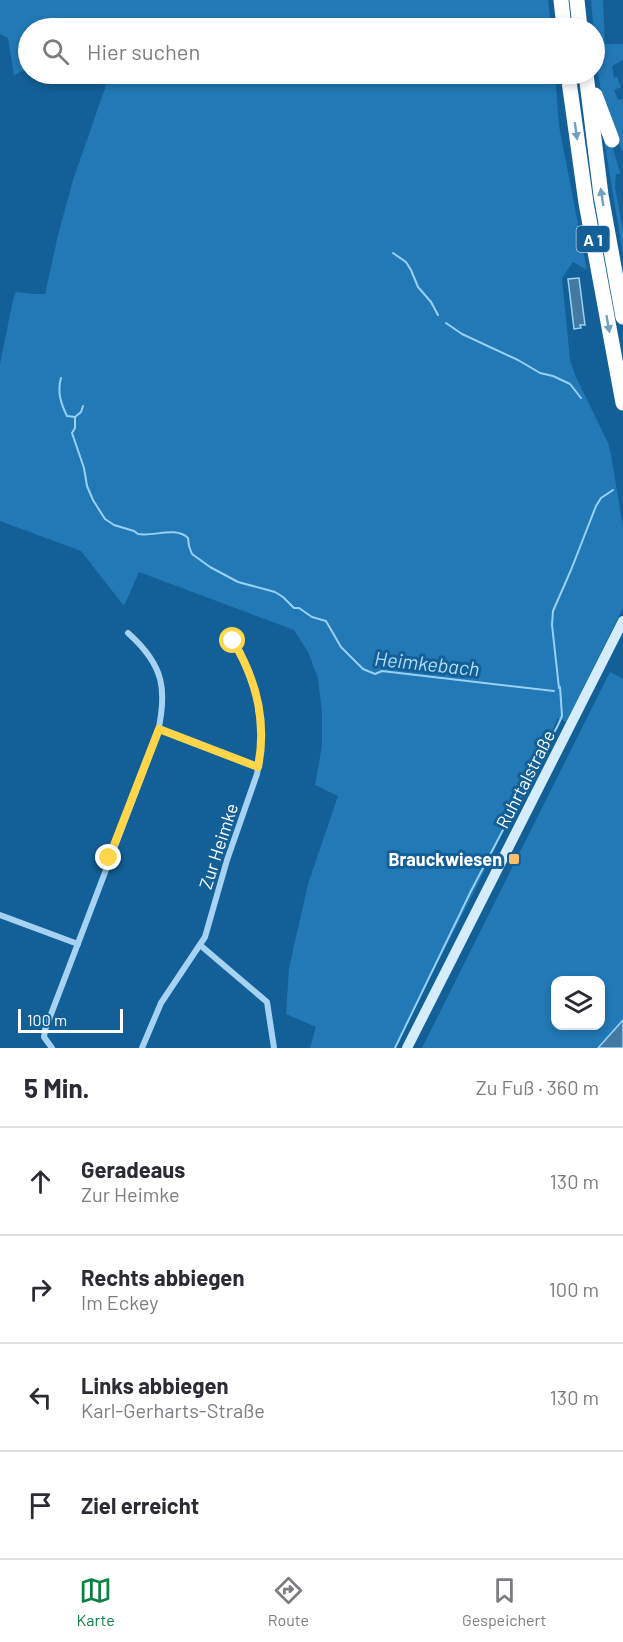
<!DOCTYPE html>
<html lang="de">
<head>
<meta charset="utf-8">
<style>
	body { margin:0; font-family:Barlow,sans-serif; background:#f2f2f3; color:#2b2b33 }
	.controls { position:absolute; right:18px; bottom:18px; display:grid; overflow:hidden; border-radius:12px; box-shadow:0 3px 9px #0003 }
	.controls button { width:54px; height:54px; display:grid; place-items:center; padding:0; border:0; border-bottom:2px solid #e1e1e2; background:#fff; color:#2b2b33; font:30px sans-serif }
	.scale { position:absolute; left:18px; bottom:15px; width:105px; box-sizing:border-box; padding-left:6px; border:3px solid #fff; border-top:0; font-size:16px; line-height:21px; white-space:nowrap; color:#fff; -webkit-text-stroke:4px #136098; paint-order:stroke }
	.stop { position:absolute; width:18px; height:18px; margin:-14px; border:4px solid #ffd54a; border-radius:50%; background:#fff }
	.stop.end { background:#ffd54a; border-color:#fff; box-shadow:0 2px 6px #0008 }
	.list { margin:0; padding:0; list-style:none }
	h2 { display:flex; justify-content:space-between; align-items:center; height:78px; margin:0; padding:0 24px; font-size:26px }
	h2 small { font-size:20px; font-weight:400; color:#7c7c81 }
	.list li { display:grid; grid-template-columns:39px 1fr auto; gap:18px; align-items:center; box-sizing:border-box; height:108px; padding:0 24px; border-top:2px solid #e1e1e2 }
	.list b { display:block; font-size:22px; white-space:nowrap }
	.list p { margin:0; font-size:20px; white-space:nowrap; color:#7c7c81 }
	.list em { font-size:20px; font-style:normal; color:#7c7c81 }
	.icon { flex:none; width:33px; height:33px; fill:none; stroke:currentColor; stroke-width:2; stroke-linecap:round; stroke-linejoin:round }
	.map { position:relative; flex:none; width:623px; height:1048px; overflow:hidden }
	.search { position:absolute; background:#fff; box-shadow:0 3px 9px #0003; left:18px; right:18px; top:18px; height:66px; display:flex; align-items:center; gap:15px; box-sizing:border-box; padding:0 21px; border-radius:33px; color:#7c7c81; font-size:22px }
	.sheet { height:510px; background:#fff }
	nav { display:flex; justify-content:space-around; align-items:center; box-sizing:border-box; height:84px; border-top:2px solid #e1e1e2; background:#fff; font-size:16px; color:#7c7c81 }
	nav a { display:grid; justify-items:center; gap:3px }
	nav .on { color:#0b8043 }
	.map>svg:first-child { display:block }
</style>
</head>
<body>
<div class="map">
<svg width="623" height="1048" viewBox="0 0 623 1048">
	<rect width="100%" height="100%" fill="#136098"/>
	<g fill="#2279b6" fill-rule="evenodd">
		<polygon points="0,0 548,0 551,28 28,28 28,56 25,70 14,75 8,38 0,34"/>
		<polygon points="591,0 603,0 605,44 623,44 623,60 612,66 614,78 617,77 621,87 614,90 618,100 623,99 622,102 623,105 623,153 605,111 597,69"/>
		<polygon points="110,74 555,74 559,126 587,270 573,262 562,278 570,360 575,375 608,443 611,455 623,527 623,608 566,722 558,718 478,884 394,1048 310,1048 316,1027 286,1014 289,968 308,884 338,796 315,785 322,746 322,712 318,678 308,652 294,630 139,572 124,606 81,551 0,521 0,364 13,300 16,292 34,294 45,294 58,235 73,180"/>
		<polygon points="602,127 613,149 620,172 620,174 616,174 615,187 623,230 623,255"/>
		<path d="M 610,672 L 623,679 L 623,1020 L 598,1048 L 422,1048 ZM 556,981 L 600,981 L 600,1026 L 556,1026 Z"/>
	</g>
	<g fill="#447aa2" stroke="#98d1f6" stroke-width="1.5">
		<polygon points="579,278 585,325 580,325 581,328 574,329 568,279"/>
		<polygon points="623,1020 623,1048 598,1048"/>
	</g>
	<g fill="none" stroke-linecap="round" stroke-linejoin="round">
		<g stroke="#98d1f6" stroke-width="2">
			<polyline points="393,253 406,262 411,270 418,287 431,302 438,315"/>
			<polyline points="446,323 462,334 518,360 540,373 553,376 570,384 581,398"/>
			<path d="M 61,378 C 57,392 61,404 67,416 L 75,417"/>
			<path d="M 75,417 L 75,428 L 72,433 L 84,468 L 87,486 L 93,500 L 105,519 L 114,525 L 134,531 L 138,534 C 155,537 175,526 188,538 L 189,546 L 192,554 L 210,567 L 238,582 L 275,592 L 283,597 L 294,608 L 299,608 L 312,617 L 326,621 L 341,647 L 363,669 L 375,674 L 382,671 L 554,691"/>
			<polyline points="75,417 81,412 83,406"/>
			<polyline points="559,688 552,625 553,611 571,570 596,506 601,498 613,490"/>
			<polyline points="395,1048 471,891 558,725 562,716 560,687"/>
		</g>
		<g stroke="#a6d3f3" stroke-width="6">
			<polyline points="159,729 258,767"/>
			<polyline points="0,915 78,944"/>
			<polyline points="200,945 267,1002 274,1048"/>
			<path d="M 52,1048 L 44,1037 L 45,1030 L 157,736 C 168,690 164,665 128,633"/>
			<polyline points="142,1048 161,1003 205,937 227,860 257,774 260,758 261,734 257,697 241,653 233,641"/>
		</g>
		<polyline stroke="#d5ecfd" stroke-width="10" points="407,1048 623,621"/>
		<g stroke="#fff" stroke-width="15">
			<polyline points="561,0 564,28"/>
			<polyline points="577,0 580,28"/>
			<polyline points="568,74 586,203 623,403"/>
			<polyline points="586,74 601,195 623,317"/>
			<polyline points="595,95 612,140"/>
		</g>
	</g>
	<defs><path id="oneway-solid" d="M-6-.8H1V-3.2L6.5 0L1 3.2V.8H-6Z" transform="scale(1.5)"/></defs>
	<g fill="#71a0c1">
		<use href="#oneway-solid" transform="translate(576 131) rotate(82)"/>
		<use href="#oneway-solid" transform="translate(602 197) rotate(-99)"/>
		<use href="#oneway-solid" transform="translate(608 324) rotate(80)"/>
	</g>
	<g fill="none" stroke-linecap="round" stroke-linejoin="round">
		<path stroke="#ffd54a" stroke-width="8" d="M 109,858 L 159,729 L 258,767 C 267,722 256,679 233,641"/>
	</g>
	<rect fill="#ffbe68" stroke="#136098" stroke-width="2" x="508" y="853" width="12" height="12" rx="3"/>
	<g text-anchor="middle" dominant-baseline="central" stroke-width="6" stroke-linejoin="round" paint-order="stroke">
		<rect fill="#136098" stroke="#b8cfe0" stroke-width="1.5" x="576.5" y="226" width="33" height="26" rx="4.5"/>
		<g font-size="16" font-weight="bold" fill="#fff">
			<text x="593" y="239">A 1</text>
		</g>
		<g font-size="18" fill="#fff" stroke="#136098">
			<text transform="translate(525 779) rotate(-63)">Ruhrtalstraße</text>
			<text transform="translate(218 846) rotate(-72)">Zur Heimke</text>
		</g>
		<g font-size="18" font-weight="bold" fill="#fff" stroke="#136098" text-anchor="end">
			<text x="502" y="859">Brauckwiesen</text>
		</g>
		<g font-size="20" font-style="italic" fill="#b2ddfa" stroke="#136098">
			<text transform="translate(427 663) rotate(6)">Heimkebach</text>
		</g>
	</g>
</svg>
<div class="controls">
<button><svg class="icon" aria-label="layers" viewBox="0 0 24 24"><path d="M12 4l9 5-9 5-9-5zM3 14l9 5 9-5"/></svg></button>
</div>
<div class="scale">100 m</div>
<div class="stop" style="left:233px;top:641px"></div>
<div class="stop end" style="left:109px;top:858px"></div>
<div class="search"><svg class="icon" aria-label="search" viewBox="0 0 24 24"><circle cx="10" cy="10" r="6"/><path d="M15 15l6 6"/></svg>Hier suchen</div>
</div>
<section class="sheet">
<h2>5 Min.<small>Zu Fuß · 360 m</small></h2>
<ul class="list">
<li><svg class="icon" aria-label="ahead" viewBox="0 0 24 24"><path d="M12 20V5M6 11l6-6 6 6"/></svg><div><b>Geradeaus</b><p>Zur Heimke</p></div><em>130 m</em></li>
<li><svg class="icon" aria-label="right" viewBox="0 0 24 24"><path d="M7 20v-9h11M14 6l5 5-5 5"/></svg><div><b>Rechts abbiegen</b><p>Im Eckey</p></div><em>100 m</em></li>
<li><svg class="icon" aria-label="left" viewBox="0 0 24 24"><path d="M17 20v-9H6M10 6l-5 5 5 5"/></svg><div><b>Links abbiegen</b><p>Karl-Gerharts-Straße</p></div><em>130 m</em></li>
<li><svg class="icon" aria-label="arrive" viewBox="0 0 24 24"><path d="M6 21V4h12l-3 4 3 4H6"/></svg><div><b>Ziel erreicht</b></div></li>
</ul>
</section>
<nav>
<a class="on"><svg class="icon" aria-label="map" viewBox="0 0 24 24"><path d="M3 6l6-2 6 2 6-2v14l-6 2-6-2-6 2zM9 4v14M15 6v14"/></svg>Karte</a>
<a><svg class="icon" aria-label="directions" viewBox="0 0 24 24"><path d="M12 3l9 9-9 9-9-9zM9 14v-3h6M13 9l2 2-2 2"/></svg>Route</a>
<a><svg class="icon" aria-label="saved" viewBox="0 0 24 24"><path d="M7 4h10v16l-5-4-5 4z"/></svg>Gespeichert</a>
</nav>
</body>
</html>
